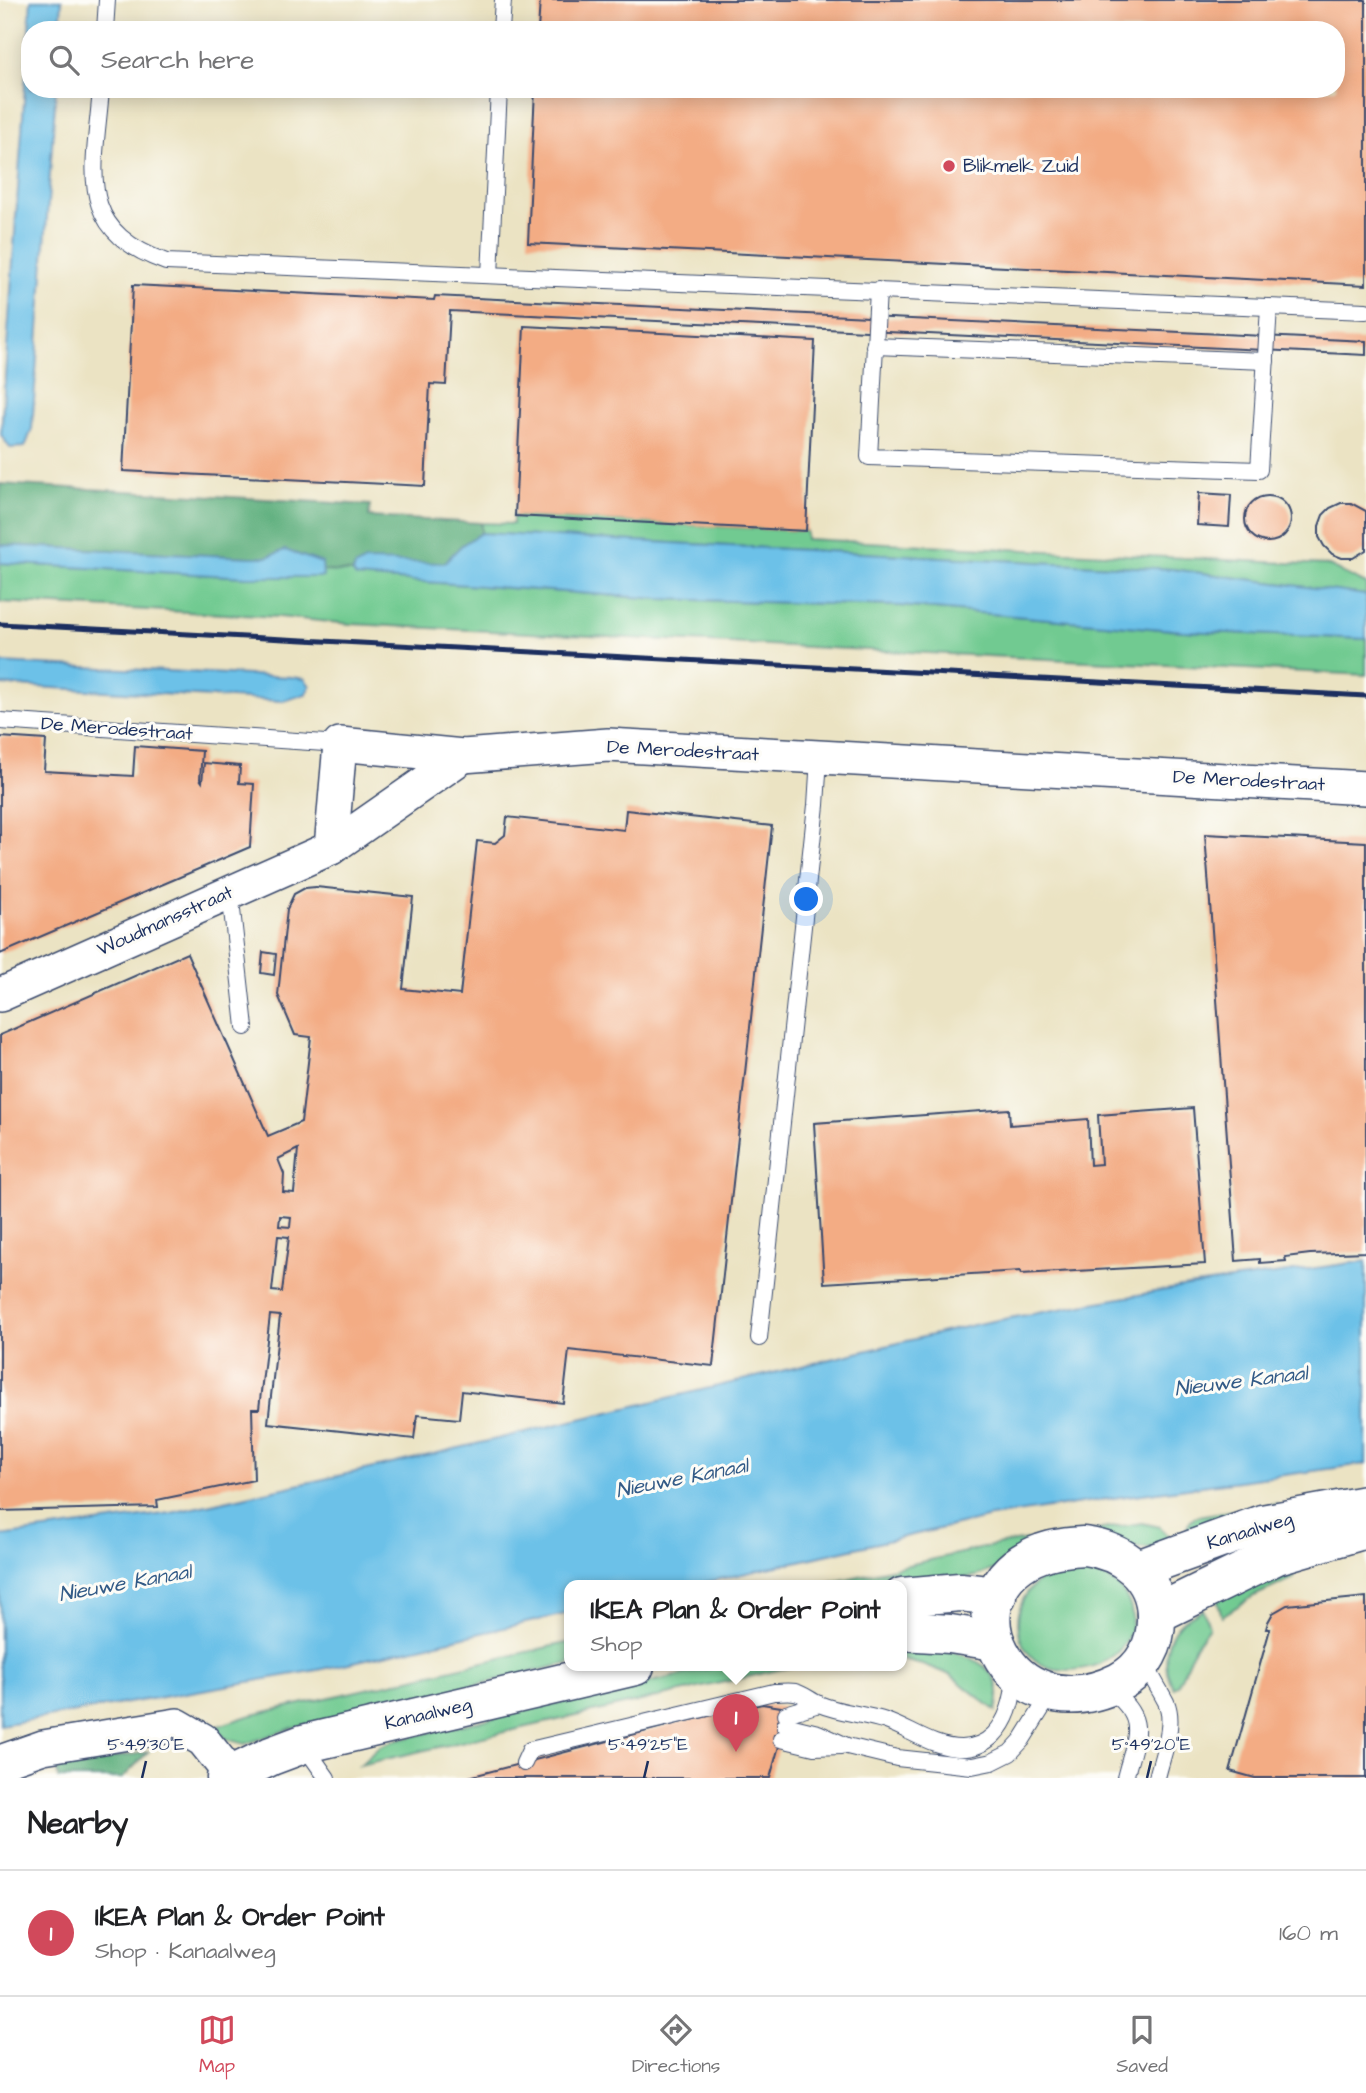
<!DOCTYPE html>
<html lang="en">
<head>
<meta charset="utf-8">
<style>
	body { margin:0; font-family:"Architects Daughter",sans-serif; background:#f2f2f2; color:#202124 }
	.you { position:absolute; left:807px; top:900px; width:24px; height:24px; margin:-18px; border:5px solid #fff; border-radius:50%; background:#1a73e8; box-shadow:0 0 0 10px #1a73e833 }
	.badge { display:grid; place-items:center; width:46px; height:46px; border-radius:50%; background:#d1495b; color:#fff; font-size:23px; font-weight:700 }
	.pin { position:absolute; translate:-50% -58px; filter:drop-shadow(0 2px 4px #0008) }
	.pin::after { content:''; position:absolute; top:37px; width:24px; height:21px; background:inherit; clip-path:polygon(0 0,100% 0,50% 100%) }
	.popup { position:absolute; left:564px; top:1580px; width:343px; height:91px; box-sizing:border-box; display:grid; place-content:center; border-radius:14px; background:#fff; filter:drop-shadow(0 2px 5px #0005); font-size:23px; white-space:nowrap; color:#757577 }
	.popup b { font-size:26px; color:#202124 }
	.popup::after { content:''; position:absolute; left:50%; top:100%; margin-left:-14px; border:14px solid transparent; border-top-color:#fff }
	.list { margin:0; padding:0; list-style:none }
	h2 { display:flex; justify-content:space-between; align-items:center; height:91px; margin:0; padding:0 28px; font-size:30px }
	h2 small { font-size:23px; font-weight:400; color:#757577 }
	.list li { display:grid; grid-template-columns:46px 1fr auto; gap:21px; align-items:center; box-sizing:border-box; height:126px; padding:0 28px; border-top:2px solid #e0e0e0 }
	.list b { display:block; font-size:26px; white-space:nowrap }
	.list p { margin:0; font-size:23px; white-space:nowrap; color:#757577 }
	.list em { font-size:23px; font-style:normal; color:#757577 }
	.icon { flex:none; width:38px; height:38px; fill:none; stroke:currentColor; stroke-width:2; stroke-linecap:round; stroke-linejoin:round }
	.map { position:relative; flex:none; width:1366px; height:1778px; overflow:hidden }
	.search { position:absolute; background:#fff; box-shadow:0 4px 18px #0003; left:21px; right:21px; top:21px; height:77px; display:flex; align-items:center; gap:18px; box-sizing:border-box; padding:0 24px; border-radius:28px; color:#757577; font-size:26px }
	.sheet { height:217px; background:#fff }
	nav { display:flex; justify-content:space-around; align-items:center; box-sizing:border-box; height:98px; border-top:2px solid #e0e0e0; background:#fff; font-size:19px; color:#757577 }
	nav a { display:grid; justify-items:center; gap:4px }
	nav .on { color:#d1495b }
	.map>svg:first-child { display:block }
</style>
</head>
<body>
<div class="map">
<svg width="1366" height="1778" viewBox="0 0 1366 1778">
	<rect width="100%" height="100%" fill="#fdfcf7"/>
	<filter id="ink" filterUnits="userSpaceOnUse"><feTurbulence type="fractalNoise" baseFrequency=".0143" numOctaves="2"/><feDisplacementMap in="SourceGraphic" scale="14" xChannelSelector="R" yChannelSelector="G"/><feConvolveMatrix kernelMatrix="1 2 1 2 8 2 1 2 1" color-interpolation-filters="sRGB"/></filter>
	<filter id="wash" filterUnits="userSpaceOnUse"><feTurbulence type="fractalNoise" baseFrequency=".00686" numOctaves="4" result="noise"/><feDisplacementMap in="SourceGraphic" scale="28" xChannelSelector="R" yChannelSelector="G"/><feGaussianBlur stdDeviation="1.57" result="paint"/><feColorMatrix in="noise" values="0 0 0 0 0 0 0 0 0 0 0 0 0 0 0 0 0 1.4 0 .05"/><feComposite in="paint" operator="in"/></filter>
	<g filter="url(#wash)">
		<rect width="100%" height="100%" fill="#ebe3c3"/>
		<g fill="#71ca91" stroke="#467c78" stroke-width="2">
			<polygon points="513,516 806,531 806,539 1327,565 1366,584 1366,595 1172,569 481,533 481,523 513,524"/>
			<polygon points="0,563 247,577 322,577 322,571 353,572 357,577 660,599 900,606 1184,631 1366,639 1366,675 351,624 279,617 0,602"/>
			<path d="M 1278,1504 L 1189,1537 C 1185,1527 1188,1522 1197,1516 Z"/>
			<polygon points="1142,1523 1160,1527 1171,1538 1150,1548 1134,1547 989,1571 977,1576 902,1586 816,1586 996,1545"/>
			<path d="M 1074,1570 C 1152,1572 1153,1669 1066,1670 C 1011,1670 1001,1598 1048,1575 C 1056,1571 1065,1571 1074,1570 Z"/>
			<polygon points="1293,1574 1294,1578 1254,1596 1222,1616 1216,1597 1275,1576"/>
			<path d="M 1203,1609 L 1209,1627 L 1195,1646 L 1178,1685 L 1174,1688 C 1161,1668 1164,1637 1183,1621 C 1189,1616 1197,1613 1203,1609 Z"/>
			<polygon points="570,1642 570,1663 295,1727 245,1744 227,1739 217,1731 218,1726 248,1716"/>
			<path d="M 902,1642 C 940,1650 1012,1653 996,1711 L 950,1675 L 922,1664 L 902,1659 Z"/>
			<polygon points="720,1666 795,1666 360,1765 380,1746 393,1741"/>
		</g>
		<g fill="#5cae7b" stroke="#3c6e6c" stroke-width="2">
			<polygon points="0,484 370,505 369,517 481,523 481,533 462,545 444,563 355,567 353,572 322,571 322,563 285,550 267,557 250,557 0,545"/>
			<polygon points="148,1752 123,1778 58,1778 56,1767"/>
		</g>
		<g fill="#6cc1e8" stroke="#4478a3" stroke-width="2">
			<polygon points="31,0 62,0 60,30 30,30 30,89 56,89 32,429 25,447 10,448 1,435"/>
			<polygon points="481,533 1172,569 1366,595 1366,639 1184,631 900,606 660,599 356,577 353,573 355,567 365,561 444,563 462,545"/>
			<polygon points="0,545 250,557 267,557 285,550 322,563 323,577 247,577 0,563"/>
			<polygon points="0,663 291,677 305,679 310,686 306,694 283,701 0,685"/>
			<polygon points="1366,1261 1366,1464 1120,1497 991,1517 690,1586 570,1586 570,1613 318,1670 0,1725 0,1536 171,1513 396,1463 982,1323 1188,1286"/>
		</g>
		<g id="blocks">
			<g fill="#f3ac84" fill-rule="evenodd">
				<polygon points="540,0 1366,0 1366,285 528,243 535,89 1336,89 1336,30 538,30"/>
				<polygon points="133,285 434,300 435,296 1366,341 1366,355 450,311 446,385 430,384 425,486 123,471"/>
				<polygon points="524,326 815,341 806,531 515,516"/>
				<polygon points="1199,493 1231,495 1229,527 1197,525"/>
				<circle cx="1268" cy="519" r="23"/>
				<polygon points="1341,503 1351,503 1366,511 1366,550 1353,558 1342,558 1332,554 1324,546 1319,537 1319,526 1323,515 1330,508"/>
				<polygon points="0,737 46,740 44,771 133,776 135,746 202,751 200,779 202,782 204,763 240,766 239,783 254,784 250,847 0,954"/>
				<path d="M 626,810 L 772,826 L 713,1366 L 569,1350 L 563,1403 L 462,1391 L 459,1419 L 417,1415 L 414,1439 L 268,1423 L 280,1316 L 270,1315 L 259,1409 L 252,1409 L 254,1480 L 157,1500 L 158,1507 L 0,1511 L 0,1035 L 187,953 L 268,1136 L 301,1122 L 311,1037 L 295,1035 L 278,995 L 287,909 L 294,894 L 305,888 L 316,887 L 413,897 L 403,989 L 460,995 L 477,841 L 495,843 L 505,835 L 507,817 L 624,830 ZM 298,1149 L 294,1193 L 283,1192 L 284,1174 L 278,1159 ZM 280,1216 L 291,1217 L 290,1227 L 279,1226 ZM 278,1236 L 289,1237 L 282,1292 L 272,1291 Z"/>
				<polygon points="1205,834 1366,842 1366,1252 1310,1254 1285,1257 1286,1261 1260,1263 1260,1259 1236,1261"/>
				<polygon points="263,952 276,954 274,975 261,973"/>
				<polygon points="1193,1108 1205,1264 1021,1274 1020,1271 824,1283 814,1123 1009,1109 1010,1125 1088,1119 1090,1165 1101,1164 1098,1115"/>
				<polygon points="1366,1597 1366,1778 1255,1778 1230,1771 1270,1629 1266,1629 1268,1622 1273,1613 1287,1605"/>
				<polygon points="762,1704 781,1707 784,1710 786,1721 770,1778 465,1778 678,1723"/>
			</g>
		</g>
	</g>
	<g filter="url(#ink)">
		<use href="#blocks" fill-opacity="0" stroke="#3a4a6d" stroke-width="2"/>
		<g fill="none" stroke-linecap="round" stroke-linejoin="round">
			<defs>
				<g id="lane">
					<polyline points="105,30 107,0"/>
					<polyline points="501,30 503,0"/>
					<path d="M 101,89 C 95,169 73,229 166,262 L 1366,311"/>
					<polyline points="490,275 499,89"/>
					<polyline points="878,290 869,457 1259,470 1269,307"/>
					<polyline points="874,346 1266,361"/>
					<polyline points="0,721 340,744"/>
					<polyline points="230,892 245,1027"/>
					<polyline points="759,1338 816,805 819,758"/>
					<path d="M 1145,1662 C 1150,1676 1159,1688 1166,1702 C 1176,1724 1162,1755 1157,1778"/>
					<path d="M 1109,1689 C 1149,1720 1136,1735 1125,1778"/>
					<polyline points="786,1714 819,1704"/>
					<polyline points="785,1725 818,1733 847,1746 897,1758 972,1766 992,1762 1010,1753 1022,1740 1047,1700 1057,1695"/>
					<polyline points="781,1739 814,1747 841,1746"/>
					<polyline points="303,1744 327,1778"/>
					<path d="M 524,1763 L 530,1750 L 774,1692 C 781,1692 789,1691 795,1692 C 804,1694 811,1701 819,1704 C 840,1713 865,1714 886,1721 C 903,1727 918,1737 935,1743 C 988,1762 1012,1724 1015,1676"/>
				</g>
				<g id="street">
					<polyline points="331,848 340,744 463,756 608,745 1366,788"/>
					<polyline points="0,995 331,848 463,756"/>
					<polyline points="0,1762 43,1747 177,1725 203,1740 231,1775"/>
				</g>
				<g id="secondary">
					<path d="M 1084,1546 C 1123,1551 1156,1575 1156,1616 C 1157,1644 1144,1669 1119,1682 C 1006,1738 940,1589 1042,1553 C 1055,1548 1070,1547 1084,1546 Z"/>
					<polyline points="1138,1569 1262,1524 1366,1505"/>
					<polyline points="902,1597 960,1592 997,1596"/>
					<polyline points="1156,1614 1277,1555 1366,1529"/>
					<polyline points="902,1631 950,1634 995,1641"/>
					<polyline points="226,1778 271,1756 303,1744 635,1666"/>
				</g>
			</defs>
			<use href="#lane" stroke="#3a4a6d" stroke-width="18"/>
			<use href="#street" stroke="#3a4a6d" stroke-width="36"/>
			<use href="#secondary" stroke="#3a4a6d" stroke-width="41"/>
			<use href="#lane" stroke="#fff" stroke-width="16"/>
			<use href="#street" stroke="#fff" stroke-width="33"/>
			<use href="#secondary" stroke="#fff" stroke-width="38"/>
			<polyline stroke="#1b2f5e" stroke-width="5" points="0,624 1366,696"/>
		</g>
	</g>
	<path fill="none" stroke="#1b2f5e" stroke-width="2.5" d="M 142,1778 L 146,1761M 644,1778 L 648,1761M 1147,1778 L 1151,1761"/>
	<circle fill="#d1495b" stroke="#fdfcf7" stroke-width="2.5" cx="949" cy="166" r="7"/>
	<g text-anchor="middle" dominant-baseline="central" stroke-width="6" stroke-linejoin="round" paint-order="stroke">
		<g font-size="19" fill="#1b2f5e" stroke="#fdfcf7" text-anchor="start">
			<text x="963" y="166">Blikmelk Zuid</text>
		</g>
		<g font-size="19" fill="#1b2f5e" stroke="#fdfcf7">
			<text transform="translate(117 729) rotate(4)">De Merodestraat</text>
			<text transform="translate(683 751) rotate(3)">De Merodestraat</text>
			<text transform="translate(1249 781) rotate(3)">De Merodestraat</text>
			<text transform="translate(165 921) rotate(-24)">Woudmansstraat</text>
			<text transform="translate(1250 1531) rotate(-17)">Kanaalweg</text>
			<text transform="translate(428 1714) rotate(-13)">Kanaalweg</text>
		</g>
		<g font-size="21" font-style="italic" fill="#335b87" stroke="#fdfcf7">
			<text transform="translate(1241 1381) rotate(-7)">Nieuwe Kanaal</text>
			<text transform="translate(682 1478) rotate(-11)">Nieuwe Kanaal</text>
			<text transform="translate(125 1583) rotate(-10)">Nieuwe Kanaal</text>
		</g>
	</g>
	<g font-size="18" text-anchor="middle" fill="#1b2f5e" stroke="#fdfcf7" stroke-width="6" stroke-linejoin="round" paint-order="stroke">
		<text x="146" y="1750">5°49'30"E</text>
		<text x="648" y="1750">5°49'25"E</text>
		<text x="1151" y="1750">5°49'20"E</text>
	</g>
</svg>
<div class="you"></div>
<div class="pin badge" style="left:736px;top:1752px">1</div>
<div class="popup"><b>IKEA Plan &amp; Order Point</b>Shop</div>
<div class="search"><svg class="icon" aria-label="search" viewBox="0 0 24 24"><circle cx="10" cy="10" r="6"/><path d="M15 15l6 6"/></svg>Search here</div>
</div>
<section class="sheet">
<h2>Nearby<small></small></h2>
<ul class="list">
<li><span class="badge">1</span><div><b>IKEA Plan &amp; Order Point</b><p>Shop · Kanaalweg</p></div><em>160 m</em></li>
</ul>
</section>
<nav>
<a class="on"><svg class="icon" aria-label="map" viewBox="0 0 24 24"><path d="M3 6l6-2 6 2 6-2v14l-6 2-6-2-6 2zM9 4v14M15 6v14"/></svg>Map</a>
<a><svg class="icon" aria-label="directions" viewBox="0 0 24 24"><path d="M12 3l9 9-9 9-9-9zM9 14v-3h6M13 9l2 2-2 2"/></svg>Directions</a>
<a><svg class="icon" aria-label="saved" viewBox="0 0 24 24"><path d="M7 4h10v16l-5-4-5 4z"/></svg>Saved</a>
</nav>
</body>
</html>
